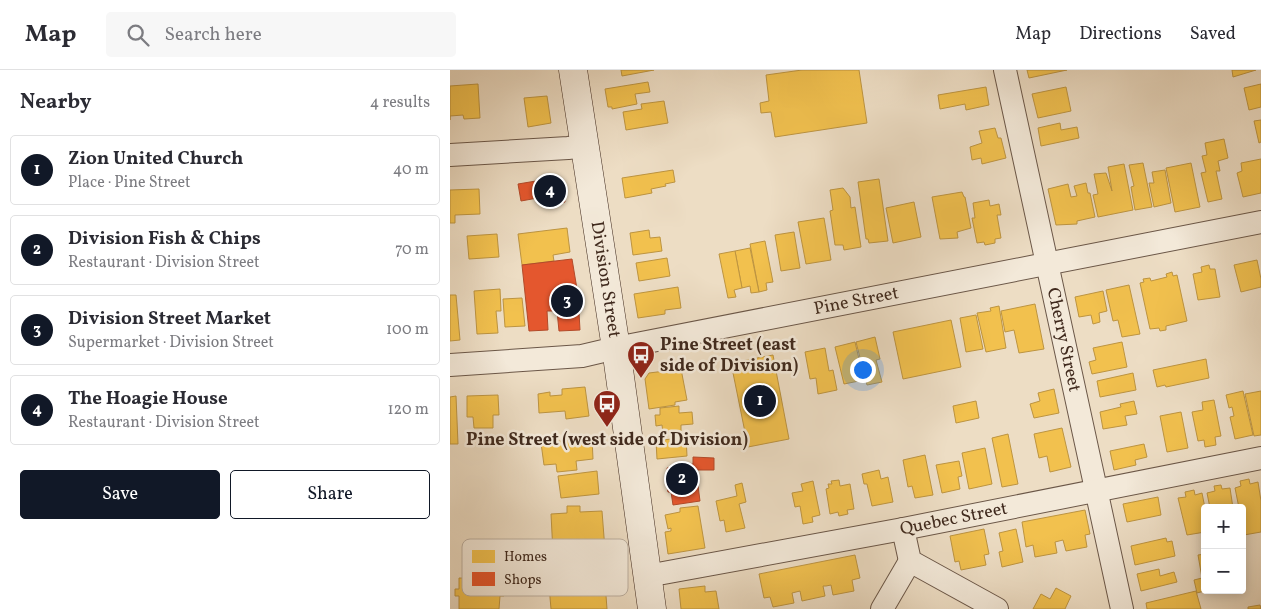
<!DOCTYPE html>
<html lang="en">
<head>
<meta charset="utf-8">
<style>
	body { margin:0; font-family:Vollkorn,serif; background:#f7f7f7; color:#2b2b33 }
	.controls { position:absolute; right:15px; bottom:15px; display:grid; overflow:hidden; border-radius:5px; box-shadow:0 2px 12px #0003 }
	.controls button { width:45px; height:45px; display:grid; place-items:center; padding:0; border:0; border-bottom:1px solid #e1e1e2; background:#fff; color:#2b2b33; font:25px sans-serif }
	.you { position:absolute; left:412px; top:299px; width:18px; height:18px; margin:-12px; border:4px solid #fff; border-radius:50%; background:#1a73e8; box-shadow:0 0 0 8px #1a73e833 }
	.badge { display:grid; place-items:center; width:32px; height:32px; border-radius:50%; background:#111827; color:#fff; font-size:16px; font-weight:700 }
	.pin { position:absolute; translate:-50% -50%; border:2px solid #fff; box-shadow:0 1px 5px #0006 }
	.list { margin:0; padding:0; list-style:none }
	h2 { display:flex; justify-content:space-between; align-items:center; height:65px; margin:0; padding:0 20px; font-size:21px }
	h2 small { font-size:16px; font-weight:400; color:#7c7c81 }
	.list li { display:grid; grid-template-columns:32px 1fr auto; gap:15px; align-items:center; box-sizing:border-box; height:70px; margin:0 10px 10px; padding:0 10px; border:1px solid #e1e1e2; border-radius:5px }
	.list b { display:block; font-size:19px; white-space:nowrap }
	.list p { margin:0; font-size:16px; white-space:nowrap; color:#7c7c81 }
	.list em { font-size:16px; font-style:normal; color:#7c7c81 }
	.actions { display:flex; gap:10px; padding:15px 20px }
	.actions a { flex:1; padding:11px 0; border:1px solid #111827; border-radius:5px; text-align:center; font-size:18px; color:#111827 }
	.actions .main { background:#111827; color:#fff }
	.icon { flex:none; width:28px; height:28px; fill:none; stroke:currentColor; stroke-width:2; stroke-linecap:round; stroke-linejoin:round }
	.map { position:relative; flex:none; width:811px; height:539px; overflow:hidden }
	header { display:flex; align-items:center; gap:30px; box-sizing:border-box; height:70px; padding:0 25px; background:#fff; border-bottom:1px solid #e1e1e2 }
	header strong { font-size:24px }
	nav { display:flex; gap:28px; margin-inline-start:auto; font-size:18px }
	.search { width:350px; height:45px; background:#f7f7f7; display:flex; align-items:center; gap:12px; box-sizing:border-box; padding:0 18px; border-radius:5px; color:#7c7c81; font-size:19px }
	main { display:flex }
	aside { flex:1; background:#fff }
	.map>svg:first-child { display:block }
</style>
</head>
<body>
<header>
<strong>Map</strong>
<div class="search"><svg class="icon" aria-label="search" viewBox="0 0 24 24"><circle cx="10" cy="10" r="6"/><path d="M15 15l6 6"/></svg>Search here</div>
<nav><a>Map</a><a>Directions</a><a>Saved</a></nav>
</header>
<main>
<aside>
<h2>Nearby<small>4 results</small></h2>
<ul class="list">
<li><span class="badge">1</span><div><b>Zion United Church</b><p>Place · Pine Street</p></div><em>40 m</em></li>
<li><span class="badge">2</span><div><b>Division Fish &amp; Chips</b><p>Restaurant · Division Street</p></div><em>70 m</em></li>
<li><span class="badge">3</span><div><b>Division Street Market</b><p>Supermarket · Division Street</p></div><em>100 m</em></li>
<li><span class="badge">4</span><div><b>The Hoagie House</b><p>Restaurant · Division Street</p></div><em>120 m</em></li>
</ul>
<div class="actions"><a class="main">Save</a><a>Share</a></div>
</aside>
<div class="map">
<svg width="811" height="539" viewBox="0 0 811 539">
	<rect width="100%" height="100%" fill="#edddc4"/>
	<filter id="stains"><feTurbulence type="fractalNoise" baseFrequency=".004" numOctaves="4"/><feColorMatrix values="0 0 0 0 .2 0 0 0 0 .09 0 0 0 0 .02 0 0 0 .5 -.17"/></filter>
	<radialGradient id="worn" r=".72"><stop offset=".6" stop-color="#630" stop-opacity="0"/><stop offset="1" stop-color="#630" stop-opacity=".3"/></radialGradient>
	<g fill="#f2c14e" stroke="#bd9440">
		<polygon points="171,0 204,0 172,6"/>
		<polygon points="352,0 409,0 417,53 325,67 321,42 311,43 310,33 319,31 316,5"/>
		<polygon points="577,0 617,0 579,8"/>
		<polygon points="782,0 806,0 783,7"/>
		<polygon points="198,12 200,22 185,24 187,34 162,39 162,37 158,37 155,19"/>
		<polygon points="28,14 30,48 14,49 13,45 0,46 0,50 0,16"/>
		<polygon points="811,14 811,37 799,40 794,18"/>
		<polygon points="536,17 539,35 516,40 515,34 490,39 488,25"/>
		<polygon points="616,17 621,41 588,48 582,24"/>
		<polygon points="97,26 101,53 78,57 74,28"/>
		<polygon points="214,31 218,53 176,60 173,42 192,39 191,34"/>
		<polygon points="811,50 811,72 809,73 804,51"/>
		<polygon points="610,53 611,60 627,57 629,68 591,76 588,58"/>
		<polygon points="545,58 548,68 551,68 556,88 532,94 531,88 522,90 520,77 532,73 529,61"/>
		<polygon points="774,69 778,88 768,91 770,101 766,101 772,129 758,132 751,103 756,102 752,86 757,85 755,73"/>
		<polygon points="811,89 811,123 793,127 787,103 792,101 791,93"/>
		<polygon points="693,93 702,137 685,140 681,117 684,116 679,95"/>
		<polygon points="741,93 750,137 725,142 716,98"/>
		<polygon points="674,94 683,140 648,147 643,125 648,124 644,104 656,103 662,121 658,97"/>
		<polygon points="223,100 225,112 215,114 216,116 201,119 202,123 175,128 172,108"/>
		<polygon points="715,100 721,133 704,137 699,113 704,113 702,102"/>
		<polygon points="429,109 438,171 419,173 418,169 416,169 408,112"/>
		<polygon points="636,113 638,123 640,123 645,147 627,151 627,154 606,155 598,119 618,114 621,127 627,126 624,116"/>
		<polygon points="393,118 400,127 401,138 405,137 411,177 394,180 393,175 385,175 380,141 383,140 380,120"/>
		<polygon points="29,119 30,144 5,145 5,153 0,153 0,120"/>
		<polygon points="512,122 514,127 515,127 521,158 507,162 508,168 490,169 482,127"/>
		<polygon points="539,130 540,136 549,134 551,145 547,145 551,168 545,169 545,173 535,175 534,172 527,173 522,148 525,148 523,133"/>
		<polygon points="464,132 471,167 443,173 436,138"/>
		<polygon points="374,148 381,190 356,194 348,152"/>
		<polygon points="117,158 120,182 103,185 104,191 72,195 68,164"/>
		<polygon points="199,160 200,168 210,167 212,181 183,185 180,163"/>
		<polygon points="344,162 350,198 331,201 325,165"/>
		<polygon points="47,164 49,187 19,189 17,166"/>
		<polygon points="315,171 323,212 316,213 317,220 309,222 300,174"/>
		<polygon points="300,178 309,222 301,223 300,216 292,218 285,181"/>
		<polygon points="285,181 292,218 284,220 286,227 278,228 269,184"/>
		<polygon points="217,188 220,206 189,211 186,193"/>
		<polygon points="807,190 811,209 811,217 791,222 784,195"/>
		<polygon points="759,195 760,199 765,199 770,227 748,230 743,204 752,202 751,197"/>
		<polygon points="722,202 723,206 727,205 737,251 716,256 716,260 710,261 709,258 700,259 690,213 694,212 693,209 700,208 701,211 717,207 716,204"/>
		<polygon points="679,215 690,264 672,267 668,250 663,251 656,220"/>
		<polygon points="228,217 231,238 215,240 215,244 188,248 184,224"/>
		<polygon points="50,219 51,241 46,241 48,263 27,264 24,221"/>
		<polygon points="653,221 657,241 649,243 650,252 643,254 641,245 629,247 625,227"/>
		<polygon points="0,225 6,225 10,270 0,271"/>
		<polygon points="72,228 75,256 55,257 53,229"/>
		<polygon points="585,234 594,279 569,283 564,260 555,262 551,241"/>
		<polygon points="549,236 556,278 536,282 527,243 541,241 540,238"/>
		<polygon points="526,245 533,279 516,282 510,248"/>
		<polygon points="501,250 511,297 453,309 443,262"/>
		<polygon points="425,267 430,289 426,290 432,312 417,315 406,272"/>
		<polygon points="405,272 414,310 394,314 385,277"/>
		<polygon points="672,272 677,297 642,304 639,292 646,290 643,278"/>
		<polygon points="375,278 379,301 383,300 387,320 368,324 366,308 360,309 355,282"/>
		<polygon points="323,285 339,369 298,377 281,293"/>
		<polygon points="756,289 759,308 716,317 715,315 707,317 703,300"/>
		<polygon points="231,299 237,330 225,332 225,335 199,339 195,309 199,303"/>
		<polygon points="683,303 686,320 650,327 647,311"/>
		<polygon points="135,317 139,346 116,349 115,341 89,343 88,324 100,322 100,326 112,325 112,319"/>
		<polygon points="604,319 609,343 584,348 580,334 590,331 588,323"/>
		<polygon points="793,321 803,365 785,369 780,347 784,346 782,337 779,338 776,325"/>
		<polygon points="811,321 811,365 804,366 795,324"/>
		<polygon points="48,325 49,345 43,345 43,358 24,358 23,347 17,347 17,326"/>
		<polygon points="6,326 8,374 0,374 0,327"/>
		<polygon points="764,330 771,366 765,367 766,375 755,377 754,370 748,371 742,342 753,340 752,332"/>
		<polygon points="526,331 529,348 506,353 503,336"/>
		<polygon points="684,331 687,344 675,346 677,355 653,359 650,342 671,337 670,334"/>
		<polygon points="229,336 229,343 242,342 243,354 231,355 231,361 213,363 212,355 206,356 205,345 210,345 210,338"/>
		<polygon points="731,342 738,378 717,382 710,346"/>
		<polygon points="612,358 621,397 600,402 597,386 589,388 584,364"/>
		<polygon points="558,364 568,414 552,417 542,368"/>
		<polygon points="236,367 237,386 207,389 206,371"/>
		<polygon points="142,368 143,389 126,391 127,400 107,402 106,394 94,395 91,373"/>
		<polygon points="694,374 697,387 685,390 686,395 664,400 660,381"/>
		<polygon points="535,378 542,414 519,419 512,383"/>
		<polygon points="475,385 483,425 465,428 462,416 458,417 453,390"/>
		<polygon points="509,391 512,406 508,407 510,419 492,423 486,395"/>
		<polygon points="429,400 431,409 438,407 443,432 422,436 417,414 414,414 412,404"/>
		<polygon points="147,401 149,424 111,428 108,406"/>
		<polygon points="799,409 800,414 808,412 811,431 811,462 794,465 792,454 792,438 789,438 785,418 791,416 790,411"/>
		<polygon points="389,410 390,416 400,414 404,439 397,440 398,444 389,446 388,442 380,444 376,419 379,418 378,414 382,414 381,411"/>
		<polygon points="363,411 370,445 362,447 363,452 353,454 350,436 345,437 342,423 353,421 351,414"/>
		<polygon points="292,413 296,432 289,434 295,458 276,462 274,450 270,451 266,431 287,426 285,415"/>
		<polygon points="771,415 772,419 780,418 783,438 760,438 757,423 765,421 764,416"/>
		<polygon points="744,420 745,425 752,423 755,438 755,462 737,465 728,428 736,427 735,422"/>
		<polygon points="708,427 711,445 677,452 673,434"/>
		<polygon points="117,436 130,436 130,442 152,441 155,480 103,483 101,444 117,443"/>
		<polygon points="248,436 255,478 218,484 215,462 221,461 221,458 218,459 215,445 230,442 230,438"/>
		<polygon points="635,440 640,464 635,465 637,477 616,481 613,470 605,472 607,483 585,487 583,475 576,477 572,452"/>
		<polygon points="534,459 539,484 534,485 536,495 511,500 509,491 505,492 500,466"/>
		<polygon points="566,459 573,492 552,497 549,482 553,481 549,463"/>
		<polygon points="716,468 717,472 722,471 725,486 685,495 681,476"/>
		<polygon points="755,484 755,520 758,520 747,523 744,510 752,508 748,485"/>
		<polygon points="405,485 410,508 402,510 404,521 383,525 381,515 376,516 373,516 375,526 352,531 350,521 342,523 344,533 323,537 320,527 314,528 309,504"/>
		<polygon points="154,499 157,539 101,539 98,504"/>
		<polygon points="709,499 710,506 724,502 727,512 691,521 687,504"/>
		<polygon points="9,508 50,509 50,519 54,519 54,526 50,526 49,539 9,539 9,526 5,526 5,519 9,519"/>
		<polygon points="255,516 255,522 266,521 269,539 231,539 229,519"/>
		<polygon points="606,518 621,526 615,539 583,539 591,524 600,529"/>
		<polygon points="746,521 751,539 697,539 696,533"/>
		<polygon points="810,535 811,539 798,539 798,537"/>
	</g>
	<g fill="#e4572e" stroke="#b34a29">
		<polygon points="110,107 115,132 94,135 93,127 71,131 68,114"/>
		<polygon points="122,189 128,225 130,260 109,261 107,241 97,241 98,260 79,261 72,195"/>
		<polygon points="243,387 264,388 264,400 246,400 250,431 223,435 221,422 218,422 216,410 219,410 217,398 243,394"/>
	</g>
	<g fill="none" stroke-linecap="round" stroke-linejoin="round">
		<defs>
			<g id="minor">
				<path id="s1" d="M 555,0 L 672,539"/>
				<polyline points="0,85 118,78 135,76"/>
				<path id="s2" d="M 0,295 L 132,286 L 166,278 L 811,152"/>
				<polyline points="453,459 460,491 547,539"/>
				<path id="s3" d="M 197,506 L 453,459 L 811,388"/>
				<polyline points="432,539 460,491"/>
			</g>
			<g id="secondary">
				<path id="s4" d="M 123,0 L 166,278 L 202,539"/>
			</g>
		</defs>
		<use href="#minor" stroke="#6b5748" stroke-width="24"/>
		<use href="#secondary" stroke="#402a1e" stroke-width="29"/>
		<use href="#minor" stroke="#f3e9d9" stroke-width="22"/>
		<use href="#secondary" stroke="#f3e9d9" stroke-width="28"/>
	</g>
	<defs>
		<symbol id="bus-pin" viewBox="-11 -11 22 30"><path d="M0 17L-7.5 6A9.5 9.5 0 1 1 7.5 6Z" fill="#8f2418" stroke="#f3e9d9"/><path d="M-5-6H5V4H4V6H2V4H-2V6H-4V4H-5ZM-3.5-4V0h7V-4ZM-3.5 1.2v1.5H-2V1.2ZM2 1.2v1.5H3.5V1.2Z" fill="#fff"/></symbol>
	</defs>
	<g fill-rule="evenodd">
		<use href="#bus-pin" x="175" y="269" width="32" height="43"/>
		<use href="#bus-pin" x="141" y="318" width="32" height="43"/>
	</g>
	<g text-anchor="middle" dominant-baseline="central" stroke-width="5" stroke-linejoin="round" paint-order="stroke">
		<g font-size="18" fill="#402a1e" stroke="#f3e9d9">
			<text stroke="none"><textPath href="#s4" startOffset="212">Division Street</textPath></text>
			<text stroke="none"><textPath href="#s2" startOffset="412">Pine Street</textPath></text>
			<text stroke="none"><textPath href="#s1" startOffset="276">Cherry Street</textPath></text>
			<text stroke="none"><textPath href="#s3" startOffset="312">Quebec Street</textPath></text>
		</g>
		<g font-size="18" font-weight="bold" fill="#402a1e" stroke="#f3e9d9" text-anchor="start">
			<text x="210" y="275">Pine Street (east<tspan x="210" dy="21">side of Division)</tspan></text>
			<text x="157" y="370" text-anchor="middle">Pine Street (west side of Division)</text>
		</g>
	</g>
	<rect x="12" y="469" width="166" height="57" rx="8" fill="#f3e9d9" stroke="#bdb0a1" stroke-width="1"/>
	<rect x="22" y="480" width="23" height="13" fill="#f2c14e"/>
	<rect x="22" y="502" width="23" height="14" fill="#e4572e"/>
	<g font-size="14" fill="#402a1e">
		<text x="54" y="491">Homes</text>
		<text x="54" y="514">Shops</text>
	</g>
	<rect width="100%" height="100%" filter="url(#stains)"/>
	<rect width="100%" height="100%" fill="url(#worn)"/>
</svg>
<div class="controls">
<button>+</button>
<button>−</button>
</div>
<div class="you"></div>
<div class="pin badge" style="left:310px;top:331px">1</div>
<div class="pin badge" style="left:232px;top:409px">2</div>
<div class="pin badge" style="left:117px;top:231px">3</div>
<div class="pin badge" style="left:100px;top:121px">4</div>
</div>
</main>
</body>
</html>
